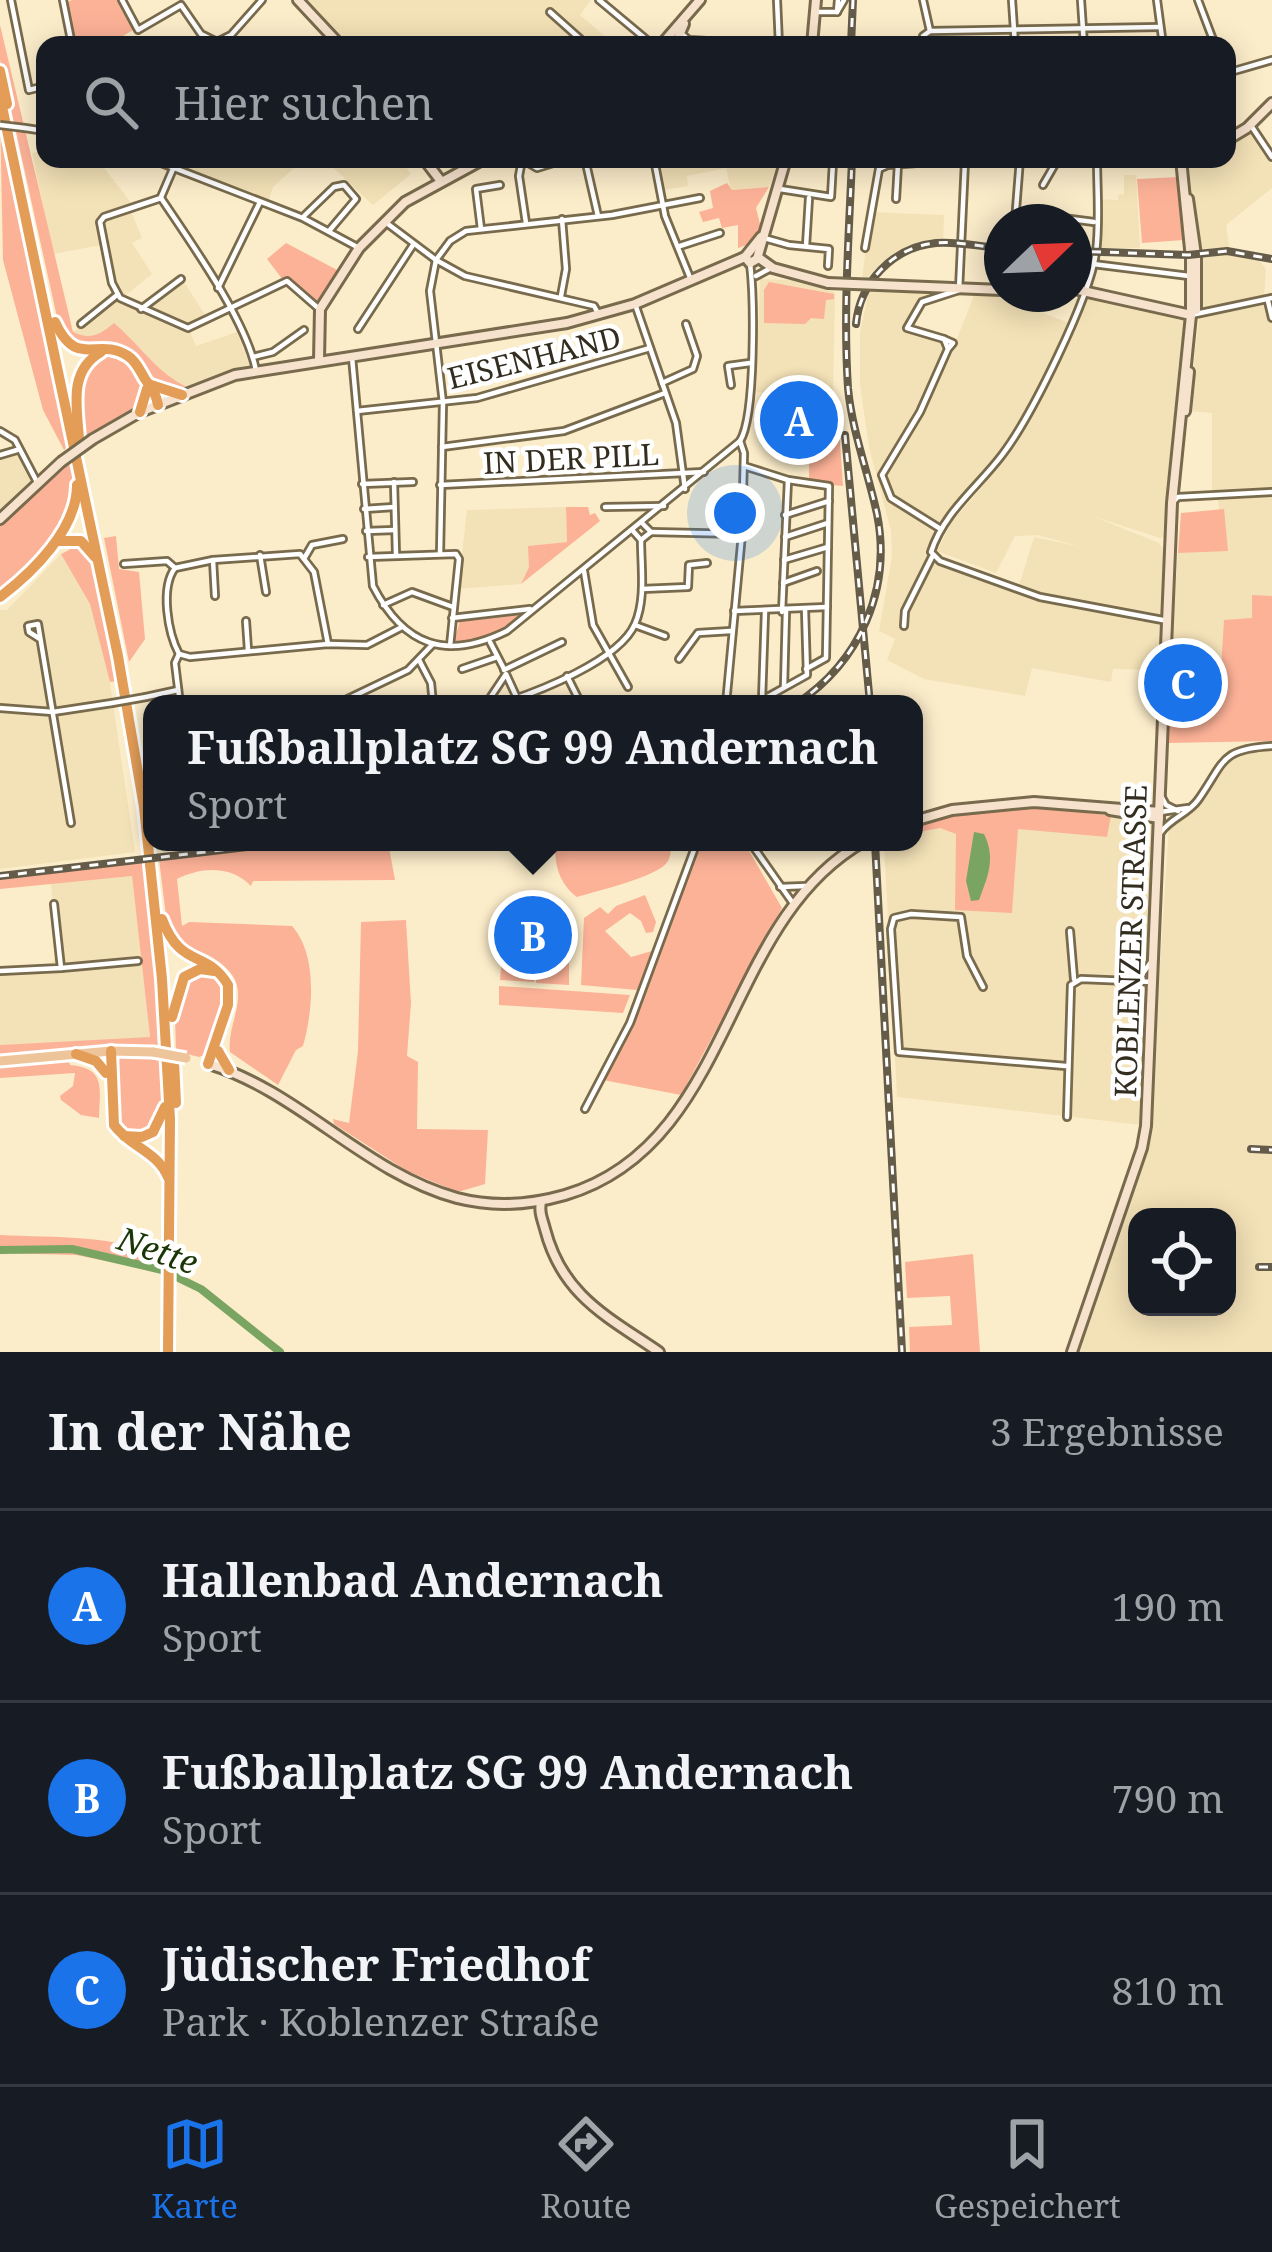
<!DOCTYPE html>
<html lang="de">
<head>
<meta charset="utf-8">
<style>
	body { margin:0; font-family:"Noto Serif",serif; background:#242831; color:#f1f3f6 }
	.controls { position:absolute; right:36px; bottom:36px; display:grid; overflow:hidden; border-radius:24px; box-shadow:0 6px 30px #0003 }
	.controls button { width:108px; height:108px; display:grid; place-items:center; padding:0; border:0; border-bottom:3px solid #363941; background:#171b24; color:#f1f3f6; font:60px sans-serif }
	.compass { position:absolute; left:984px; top:204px; width:108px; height:108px; border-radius:50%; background:#171b24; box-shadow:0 6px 30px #0003; rotate:67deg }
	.you { position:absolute; left:735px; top:513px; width:42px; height:42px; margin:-30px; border:9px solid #fff; border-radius:50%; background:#1a73e8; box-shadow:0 0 0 18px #1a73e833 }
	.badge { display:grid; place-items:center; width:78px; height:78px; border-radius:50%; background:#1a73e8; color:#fff; font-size:39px; font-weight:700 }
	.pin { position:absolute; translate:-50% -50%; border:6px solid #fff; box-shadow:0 3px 12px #0006 }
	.popup { position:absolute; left:143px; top:695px; width:780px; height:156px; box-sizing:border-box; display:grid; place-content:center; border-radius:24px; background:#171b24; filter:drop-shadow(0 3px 9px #0005); font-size:39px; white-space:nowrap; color:#9ea1a6 }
	.popup b { font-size:45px; color:#f1f3f6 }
	.popup::after { content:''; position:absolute; left:50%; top:100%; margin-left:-24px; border:24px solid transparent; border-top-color:#171b24 }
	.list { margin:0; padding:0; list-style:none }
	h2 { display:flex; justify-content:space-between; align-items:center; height:156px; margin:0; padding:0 48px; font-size:51px }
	h2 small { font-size:39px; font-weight:400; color:#9ea1a6 }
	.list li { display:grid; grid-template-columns:78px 1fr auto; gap:36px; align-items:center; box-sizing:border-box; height:192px; padding:0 48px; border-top:3px solid #363941 }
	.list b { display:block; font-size:45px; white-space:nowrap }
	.list p { margin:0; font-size:39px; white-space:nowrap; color:#9ea1a6 }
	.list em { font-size:39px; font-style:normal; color:#9ea1a6 }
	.icon { flex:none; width:66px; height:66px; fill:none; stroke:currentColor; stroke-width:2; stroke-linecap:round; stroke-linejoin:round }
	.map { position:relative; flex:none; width:1272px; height:1352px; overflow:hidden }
	.search { position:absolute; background:#171b24; box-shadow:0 6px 30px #0003; left:36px; right:36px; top:36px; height:132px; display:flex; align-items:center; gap:30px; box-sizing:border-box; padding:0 42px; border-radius:24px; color:#9ea1a6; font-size:45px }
	.sheet { height:732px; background:#171b24 }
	nav { display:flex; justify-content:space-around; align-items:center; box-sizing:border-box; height:168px; border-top:3px solid #363941; background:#171b24; font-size:33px; color:#9ea1a6 }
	nav a { display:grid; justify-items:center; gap:6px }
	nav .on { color:#1a73e8 }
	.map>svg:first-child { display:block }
</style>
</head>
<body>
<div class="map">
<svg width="1272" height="1352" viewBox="0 0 1272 1352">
	<rect width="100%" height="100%" fill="#fcedca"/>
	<g fill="#f3e1b7" fill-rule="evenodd">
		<polygon points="302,0 591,0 580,15 615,45 344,45"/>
		<polygon points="1249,129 1272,165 1272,188 1226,225 1230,253 1259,260 1266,269 1264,298 1200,314 1189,168 1199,159 1227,159 1227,142"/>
		<polygon points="45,150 45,159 97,159 136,209 131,212 142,238 132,243 152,274 122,298 145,308 184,282 209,321 190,331 196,346 237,332 250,367 187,387 167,378 151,361 102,334 86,338 73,332 120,297 106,244 53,254 32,153"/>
		<polygon points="177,159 304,159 273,187 269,200 179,166"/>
		<polygon points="324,159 415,159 405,166 411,174 373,205"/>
		<polygon points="656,159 779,159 769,187 731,190 726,168 687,176 688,186 662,190"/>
		<polygon points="1124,175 1136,175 1140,248 1099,248 1099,199 1118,200 1118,195 1124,194"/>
		<polygon points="870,212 944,215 943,245 905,254 874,282 862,281"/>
		<polygon points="760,279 791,280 835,292 833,394 756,392"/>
		<path d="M 869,291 L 929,293 L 904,332 L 956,341 L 975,293 L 1019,295 L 1019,304 L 1069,323 L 1082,291 L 1189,317 L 1179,387 L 1168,535 L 1160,538 L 1092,516 L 1159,543 L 1168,555 L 1162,670 L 1113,669 L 1111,682 L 1032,668 L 1025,696 L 924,679 L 887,660 L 895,639 L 879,631 L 892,556 L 891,531 L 869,447 L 860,385 L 860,332 ZM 980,475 L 987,481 L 951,523 L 937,551 L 996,573 L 1015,536 L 1037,535 L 1082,547 L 1034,537 L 1018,589 L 1022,593 L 948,568 L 926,555 L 940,521 Z"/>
		<polygon points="1272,300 1272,489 1212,491 1212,413 1188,411 1199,318"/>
		<polygon points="16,454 34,479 0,513 0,459"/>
		<polygon points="1272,495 1272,596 1253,618 1221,685 1204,685 1194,675 1193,654 1171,653 1178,553 1208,550 1223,509 1219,510 1218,500"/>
		<polygon points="566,507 567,542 529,546 529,567 521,584 458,589 467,510"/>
		<polygon points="61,554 90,604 108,670 135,852 0,869 0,610 7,610"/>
		<path d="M 1272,748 L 1272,1352 L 1077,1352 L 1148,1150 L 1169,826 L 1197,806 L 1221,766 L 1235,754 ZM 1137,1217 L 1227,1217 L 1227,1307 L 1137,1307 Z"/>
		<polygon points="1111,816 1152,822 1148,947 1143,969 1148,993 1142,1125 897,1097 884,842 914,842 914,833 940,828 956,834 1012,912 1017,828 1106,837"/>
		<polygon points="132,876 150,1038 0,1045 0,969 49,966 57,955 51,883"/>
	</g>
	<g fill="#fcb297">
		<polygon points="72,0 119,0 133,30 108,45 76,45 67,2"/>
		<path d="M 0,25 L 73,332 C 90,340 100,335 114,323 C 140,345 157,373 187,387 L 181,391 L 151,382 L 135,359 L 74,347 L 59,326 L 0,60 Z"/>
		<polygon points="0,111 65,420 68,446 64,450 43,410 3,260"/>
		<polygon points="1178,177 1184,240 1142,243 1137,179"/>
		<polygon points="727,183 732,190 769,187 756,208 761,228 752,243 738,248 738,225 722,228 719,218 703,222 699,212 713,208 710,191"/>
		<polygon points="286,243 339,271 317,305 293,282 283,280 267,259"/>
		<polygon points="769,282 834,294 834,299 826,300 824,319 811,318 805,324 764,323 764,290"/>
		<polygon points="109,353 130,361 145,390 137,408 83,439 78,391 90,361"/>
		<polygon points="808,398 837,399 843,486 809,483 809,461 789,459 789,441 808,437"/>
		<path d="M 72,460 C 79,517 44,560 0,594 L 0,524 L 47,477 Z"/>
		<polygon points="566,507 588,507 590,515 595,513 600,521 521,584 529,567 528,546 567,542"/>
		<polygon points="1224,509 1228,551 1178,553 1181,513"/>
		<polygon points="116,536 119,569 139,572 145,639 129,662 104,538"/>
		<polygon points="71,540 92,555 119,681 110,682 90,604 61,554 69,550"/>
		<polygon points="1252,595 1272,596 1272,741 1169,743 1169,723 1174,719 1167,705 1171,653 1194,654 1195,675 1204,675 1205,685 1220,685 1224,620 1252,618"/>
		<path d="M 520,614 C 504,633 479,644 454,641 L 460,620 Z"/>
		<polygon points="1018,806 1053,807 1111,816 1107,837 1018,829 1012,913 955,910 956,834 940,828 914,833 914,826 968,811"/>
		<path d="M 305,842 L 388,842 L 395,880 L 253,881 L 251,886 C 231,865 201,867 177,879 L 182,926 L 189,922 L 292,926 C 318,955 313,1011 303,1046 L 296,1050 L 278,1085 L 230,1052 C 226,1023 253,993 226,968 C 216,958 204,954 190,955 L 167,924 L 159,859 Z"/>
		<path d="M 556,842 L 671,842 C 671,848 671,856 668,861 C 659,877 596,891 577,897 C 560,885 553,863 556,842 Z"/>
		<polygon points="701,842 744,842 782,908 681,1095 603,1080 645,992"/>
		<polygon points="147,861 163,1049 0,1057 0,1045 150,1037 132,876 0,889 0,878"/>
		<polygon points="645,895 656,922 653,932 646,933 641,921 630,913 605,931 631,957 652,951 637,990 581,985 584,918 600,907 608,914 616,906"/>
		<polygon points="504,913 565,915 563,957 502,955"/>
		<polygon points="406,920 411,1003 407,1056 418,1062 417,1129 488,1130 485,1184 458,1192 443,1186 407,1171 334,1124 333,1119 349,1123 358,1051 361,922"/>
		<polygon points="502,958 569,963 569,985 536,983 536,966 534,982 500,980"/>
		<path d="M 201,971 L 218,977 C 231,1001 217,1028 208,1053 L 199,1057 L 176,1051 L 175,1015 L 182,983 Z"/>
		<polygon points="499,986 630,995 623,1013 499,1005"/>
		<polygon points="117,1056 163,1059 162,1112 152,1131 127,1133 118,1127 114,1058"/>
		<path d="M 68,1058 L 70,1065 C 106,1068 100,1088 99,1118 L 81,1115 L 61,1100 L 60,1096 L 73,1086 L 75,1073 L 0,1078 L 0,1065 Z"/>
		<path d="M 0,1235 C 55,1238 118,1234 168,1259 L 166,1273 L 76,1255 L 0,1253 Z"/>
		<polygon points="973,1254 980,1352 910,1352 909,1327 952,1325 950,1296 907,1298 905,1262"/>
	</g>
	<path fill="#7aa461" d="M 974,832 L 984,834 C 996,858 988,876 979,900 L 971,901 L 966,881 Z"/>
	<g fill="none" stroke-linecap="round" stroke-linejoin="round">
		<polyline stroke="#7aa461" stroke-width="8" points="0,1250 72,1249 162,1270 201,1289 280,1352"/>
		<defs>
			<g id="street">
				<polyline points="11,0 29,90 45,86"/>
				<polyline points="63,0 72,45"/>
				<polyline points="122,0 138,30 181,5 201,34 217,42 231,35 262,0"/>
				<polyline points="599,0 653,45"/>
				<polyline points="777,0 779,45"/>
				<polyline points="1012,0 1015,45"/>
				<polyline points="1081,0 1084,45"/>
				<polyline points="1157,0 1163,45"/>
				<polyline points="1198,0 1215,45"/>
				<polyline points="550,12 587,45"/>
				<polyline points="815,12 837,12"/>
				<polyline points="837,12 844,0"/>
				<polyline points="837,12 838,0"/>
				<polyline points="930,31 1160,27"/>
				<polyline points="683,35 689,40 778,45"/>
				<polyline points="921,45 923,36 930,31 923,0"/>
				<polyline points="1227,73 1272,60"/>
				<polyline points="1252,127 1272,157"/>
				<polyline points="25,128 45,131"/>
				<polyline points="151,159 303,218 359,248"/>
				<polyline points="522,159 537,168 566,159"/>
				<polyline points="585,159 598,216"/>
				<polyline points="654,159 665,216 691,280"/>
				<path d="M 1097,159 C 1097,189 1100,223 1096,252 C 1090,298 1031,417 1002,455 C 977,488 944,512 931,552 L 940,561 L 1040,597 L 1168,621"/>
				<polyline points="522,160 519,176 526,223"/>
				<polyline points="1043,185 1058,159"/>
				<polyline points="780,189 831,197 833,162 812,159"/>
				<polyline points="161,197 173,169"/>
				<polyline points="161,198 104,217 100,222 112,283 120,298 188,328 287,281 318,308"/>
				<path d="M 161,198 C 191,243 245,318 256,370"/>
				<polyline points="896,199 898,164"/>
				<polyline points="1016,212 1094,222"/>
				<polyline points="304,216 334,187 344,185 356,199 329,231"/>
				<polyline points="384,221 436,260 465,276 594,306 599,315"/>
				<polyline points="1015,222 1020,159"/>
				<polyline points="481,229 476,189 500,185"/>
				<polyline points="761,237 789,245 829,249 828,266"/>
				<polyline points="680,246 720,233"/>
				<polyline points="806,246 809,198"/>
				<polyline points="865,248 879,169 888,165 974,159"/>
				<polyline points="1093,264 1189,276"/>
				<polyline points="756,276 771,268"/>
				<polyline points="218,288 260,202"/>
				<polyline points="561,296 566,269 562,219"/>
				<polyline points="1268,301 1272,318"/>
				<polyline points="635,304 676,423 685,489"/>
				<polyline points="141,309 181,279"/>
				<polyline points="1191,315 1272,298"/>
				<polyline points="81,324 117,295"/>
				<polyline points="358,329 413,245"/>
				<polyline points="944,339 907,328 922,302 959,290 965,161"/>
				<polyline points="253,357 273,352 304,330"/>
				<path d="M 352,357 L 373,586 C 404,646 446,661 507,631 L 740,441 C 756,416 754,296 750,263"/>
				<polyline points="662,383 693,369 697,356 686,324"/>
				<polyline points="731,385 728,366 750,363"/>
				<polyline points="357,411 477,398 650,348"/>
				<polyline points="0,431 15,440 37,482"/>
				<polyline points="442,447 564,431 665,393"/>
				<polyline points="0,455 17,450"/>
				<polyline points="744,466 788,480 829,486 826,658 806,669"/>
				<polyline points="394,482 396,554"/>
				<polyline points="362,484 413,482"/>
				<polyline points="440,485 704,472"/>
				<polyline points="1172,503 1178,497 1272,492"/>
				<polyline points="605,507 664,506"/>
				<polyline points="364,509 394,507"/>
				<polyline points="785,515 829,501"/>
				<polyline points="939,528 891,498 882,475 920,412 948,349 944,339 953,343 948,349"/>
				<polyline points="366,531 395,530"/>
				<polyline points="633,531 641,540 651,532 643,524"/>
				<polyline points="651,532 741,534"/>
				<polyline points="785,537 828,523"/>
				<polyline points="440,554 443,403 430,291 436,260 450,241 466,231 612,215 700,198"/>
				<polyline points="260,555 266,592"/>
				<polyline points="305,557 312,545 343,539"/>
				<polyline points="368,557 456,554 459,559 450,646"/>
				<polyline points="213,560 215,596"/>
				<polyline points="784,560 828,547"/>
				<polyline points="124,564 167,561 175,568 213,560 300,554 314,572 328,644"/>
				<path d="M 175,568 C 160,588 168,633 179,654 L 175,663 L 180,704"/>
				<polyline points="584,571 593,625 628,687"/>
				<polyline points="783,583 817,571"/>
				<polyline points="642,589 688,587 689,565 707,563"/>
				<polyline points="383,605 412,592 453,607"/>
				<polyline points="734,611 827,607"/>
				<polyline points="765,612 762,700 807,675 805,609"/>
				<polyline points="782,612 788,480"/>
				<polyline points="452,618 530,609"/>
				<polyline points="246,621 248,650"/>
				<polyline points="635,625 665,636"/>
				<polyline points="904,626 905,611 932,557"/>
				<path d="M 40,639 L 29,632 L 28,626 L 38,624 C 49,690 60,757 71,823"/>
				<polyline points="490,642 504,669"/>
				<polyline points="179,654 190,657 328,644 367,645 402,627"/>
				<polyline points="679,659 698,633 731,631"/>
				<polyline points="419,660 431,683 433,704"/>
				<polyline points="462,669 497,657"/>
				<polyline points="504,670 562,642"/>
				<polyline points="567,676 581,704"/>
				<polyline points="784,687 786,611"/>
				<polyline points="146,697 178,690"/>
				<polyline points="287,701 288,704"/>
				<polyline points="337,704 408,670 433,644"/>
				<polyline points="486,704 506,674 517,698"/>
				<path d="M 500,704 C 537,692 619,661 635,624 C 646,599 641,567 641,540"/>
				<polyline points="726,704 742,534 744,453 740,441"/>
				<polyline points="0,708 53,712 112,703"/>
				<polyline points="1161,796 1166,805 1178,811"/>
				<polyline points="1160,812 1188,808"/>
				<path d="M 1161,832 C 1171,818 1188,814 1198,800 C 1225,762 1219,749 1272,746"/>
				<polyline points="750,842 792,902"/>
				<polyline points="780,887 806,886"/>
				<polyline points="1070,931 1074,979"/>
				<polyline points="61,968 138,961"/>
				<polyline points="0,971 61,968 54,904"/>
				<polyline points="1130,980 1143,973 1151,962"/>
				<polyline points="983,987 967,956 961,917 911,914 894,918 891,929 899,1052 1066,1066"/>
				<polyline points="585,1109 630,1023 697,842"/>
				<polyline points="1067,1117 1071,985 1081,979 1153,982"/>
			</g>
			<g id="secondary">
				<polyline points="298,0 340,45"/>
				<polyline points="661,45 700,0"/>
				<polyline points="675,45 684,24"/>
				<polyline points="812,45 816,0"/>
				<polyline points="1227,140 1247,128 1272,103"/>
				<polyline points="424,159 440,180"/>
				<polyline points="1184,159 1196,159"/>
				<polyline points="1188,199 1196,255 1196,310"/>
				<polyline points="745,257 750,263 757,259 786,159"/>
				<polyline points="759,258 773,268 828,283"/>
				<polyline points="879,285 1002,290"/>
				<polyline points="1074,289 1191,315"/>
				<polyline points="319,360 320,309 359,248 405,202 484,159"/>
				<polyline points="1185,411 1189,372"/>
				<polyline points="93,439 140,412 235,375 567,323 635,304 745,257 761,237"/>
				<polyline points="0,519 61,462"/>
				<polyline points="1110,810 1159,818"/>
				<polyline points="914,821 952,810 1034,802 1160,812"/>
				<path d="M 209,1064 C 300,1092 365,1173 457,1198 C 492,1207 530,1205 565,1195 C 734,1145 721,923 863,842"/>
				<path d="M 541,1202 C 539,1212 542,1218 545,1229 C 562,1295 606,1316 659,1352"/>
				<polyline points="1072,1352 1142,1148 1146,1126 1172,503 1191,315 1191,259 1181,159"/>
			</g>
			<polyline id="primary" points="0,1061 111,1051 153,1052"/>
			<g id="highway">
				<polyline points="0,71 7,104"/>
				<polyline points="0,97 118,656 144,807 162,979 170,1119 168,1352"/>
				<path d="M 55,322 C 77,370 97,336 128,356 C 137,362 140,371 145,379 C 152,389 156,393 158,405"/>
				<polyline points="151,385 182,395"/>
				<polyline points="140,412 147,389"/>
				<path d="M 79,439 C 77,407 68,371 101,352"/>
				<polyline points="57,541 81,541 95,557"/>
				<path d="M 0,597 C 33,572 77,529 77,485"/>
				<path d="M 162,919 C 181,970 207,949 228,985 L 228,1005 L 208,1064"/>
				<polyline points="172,1017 184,977 200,969 214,971"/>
				<path d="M 111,1051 L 114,1125 C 130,1147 157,1151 168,1177"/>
				<polyline points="218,1051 229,1070"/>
				<polyline points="76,1054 96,1061 106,1073"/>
				<polyline points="174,1061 176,1103"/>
				<polyline points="124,1136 142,1137 153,1132 165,1107"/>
			</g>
		</defs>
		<use href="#street" stroke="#786a4c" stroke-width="10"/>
		<use href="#secondary" stroke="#786a4c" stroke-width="14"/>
		<use href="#primary" stroke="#fff" stroke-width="15"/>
		<use href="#highway" stroke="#fff" stroke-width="16"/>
		<use href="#street" stroke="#fff" stroke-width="4.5"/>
		<use href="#secondary" stroke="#f7e2cd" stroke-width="8"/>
		<use href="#primary" stroke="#eec49a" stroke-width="9"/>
		<use href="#highway" stroke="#e39d57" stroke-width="10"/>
		<defs>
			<g id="rail">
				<polyline points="851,45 853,0"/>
				<polyline points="1074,251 1188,255 1227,251 1272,259"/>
				<path d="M 856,324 C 860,282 893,247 936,243 C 958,241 980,247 1002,248"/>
				<polyline points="845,435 870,704"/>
				<path d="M 796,704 C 860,662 892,589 877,514 C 868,472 852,431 848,388 C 843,312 849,236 852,159"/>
				<polyline points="875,842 902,1352"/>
				<polyline points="0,876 290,842"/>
				<polyline points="1251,1149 1272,1150"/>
				<polyline points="1259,1267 1272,1267"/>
			</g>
		</defs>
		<use href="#rail" stroke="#645b49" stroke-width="8"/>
		<use href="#rail" stroke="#fff" stroke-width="3" stroke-dasharray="9" stroke-linecap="butt"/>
		<defs>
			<g id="street-bridge">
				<polyline points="0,125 25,128"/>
				<polyline points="112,703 146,697"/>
			</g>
			<g id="secondary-bridge">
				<polyline points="828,283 879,285"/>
				<polyline points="61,462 93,439"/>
			</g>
			<polyline id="primary-bridge" points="153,1052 186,1058"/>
		</defs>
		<use href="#street-bridge" stroke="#786a4c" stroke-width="10" stroke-linecap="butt"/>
		<use href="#secondary-bridge" stroke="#786a4c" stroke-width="14" stroke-linecap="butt"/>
		<use href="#primary-bridge" stroke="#fff" stroke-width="15" stroke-linecap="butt"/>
		<use href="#street-bridge" stroke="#fff" stroke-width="4.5"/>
		<use href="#secondary-bridge" stroke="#f7e2cd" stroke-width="8"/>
		<use href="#primary-bridge" stroke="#eec49a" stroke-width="9"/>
	</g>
	<g text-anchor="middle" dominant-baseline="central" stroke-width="9" stroke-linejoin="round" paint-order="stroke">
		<g font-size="30" fill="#332d20" stroke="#fff">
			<text transform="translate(534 357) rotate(-14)">EISENHAND</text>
			<text transform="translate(571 458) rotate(-3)">IN DER PILL</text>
			<text transform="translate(1130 941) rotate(-88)">KOBLENZER STRASSE</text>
		</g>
		<g font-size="33" font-style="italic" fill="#1b3605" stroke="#fff">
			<text transform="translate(158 1250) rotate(19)">Nette</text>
		</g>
	</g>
</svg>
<div class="controls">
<button><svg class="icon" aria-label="locate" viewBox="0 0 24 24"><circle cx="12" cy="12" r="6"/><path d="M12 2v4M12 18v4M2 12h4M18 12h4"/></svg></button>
</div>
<svg class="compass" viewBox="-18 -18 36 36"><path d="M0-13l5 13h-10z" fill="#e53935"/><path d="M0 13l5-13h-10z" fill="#9ea1a6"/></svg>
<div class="you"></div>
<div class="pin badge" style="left:799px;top:420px">A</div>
<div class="pin badge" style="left:533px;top:935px">B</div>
<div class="popup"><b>Fußballplatz SG 99 Andernach</b>Sport</div>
<div class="pin badge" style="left:1183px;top:683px">C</div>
<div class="search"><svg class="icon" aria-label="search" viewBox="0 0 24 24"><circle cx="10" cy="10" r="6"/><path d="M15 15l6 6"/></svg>Hier suchen</div>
</div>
<section class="sheet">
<h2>In der Nähe<small>3 Ergebnisse</small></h2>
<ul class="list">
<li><span class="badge">A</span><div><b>Hallenbad Andernach</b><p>Sport</p></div><em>190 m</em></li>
<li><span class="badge">B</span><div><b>Fußballplatz SG 99 Andernach</b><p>Sport</p></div><em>790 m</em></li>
<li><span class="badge">C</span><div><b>Jüdischer Friedhof</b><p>Park · Koblenzer Straße</p></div><em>810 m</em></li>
</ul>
</section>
<nav>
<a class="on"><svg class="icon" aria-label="map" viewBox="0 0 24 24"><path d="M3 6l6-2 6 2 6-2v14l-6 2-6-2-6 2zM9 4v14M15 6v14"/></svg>Karte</a>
<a><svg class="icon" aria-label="directions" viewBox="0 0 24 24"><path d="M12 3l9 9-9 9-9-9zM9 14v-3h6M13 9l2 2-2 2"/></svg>Route</a>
<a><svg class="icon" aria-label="saved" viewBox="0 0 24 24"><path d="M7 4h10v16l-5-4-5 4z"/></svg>Gespeichert</a>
</nav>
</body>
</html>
